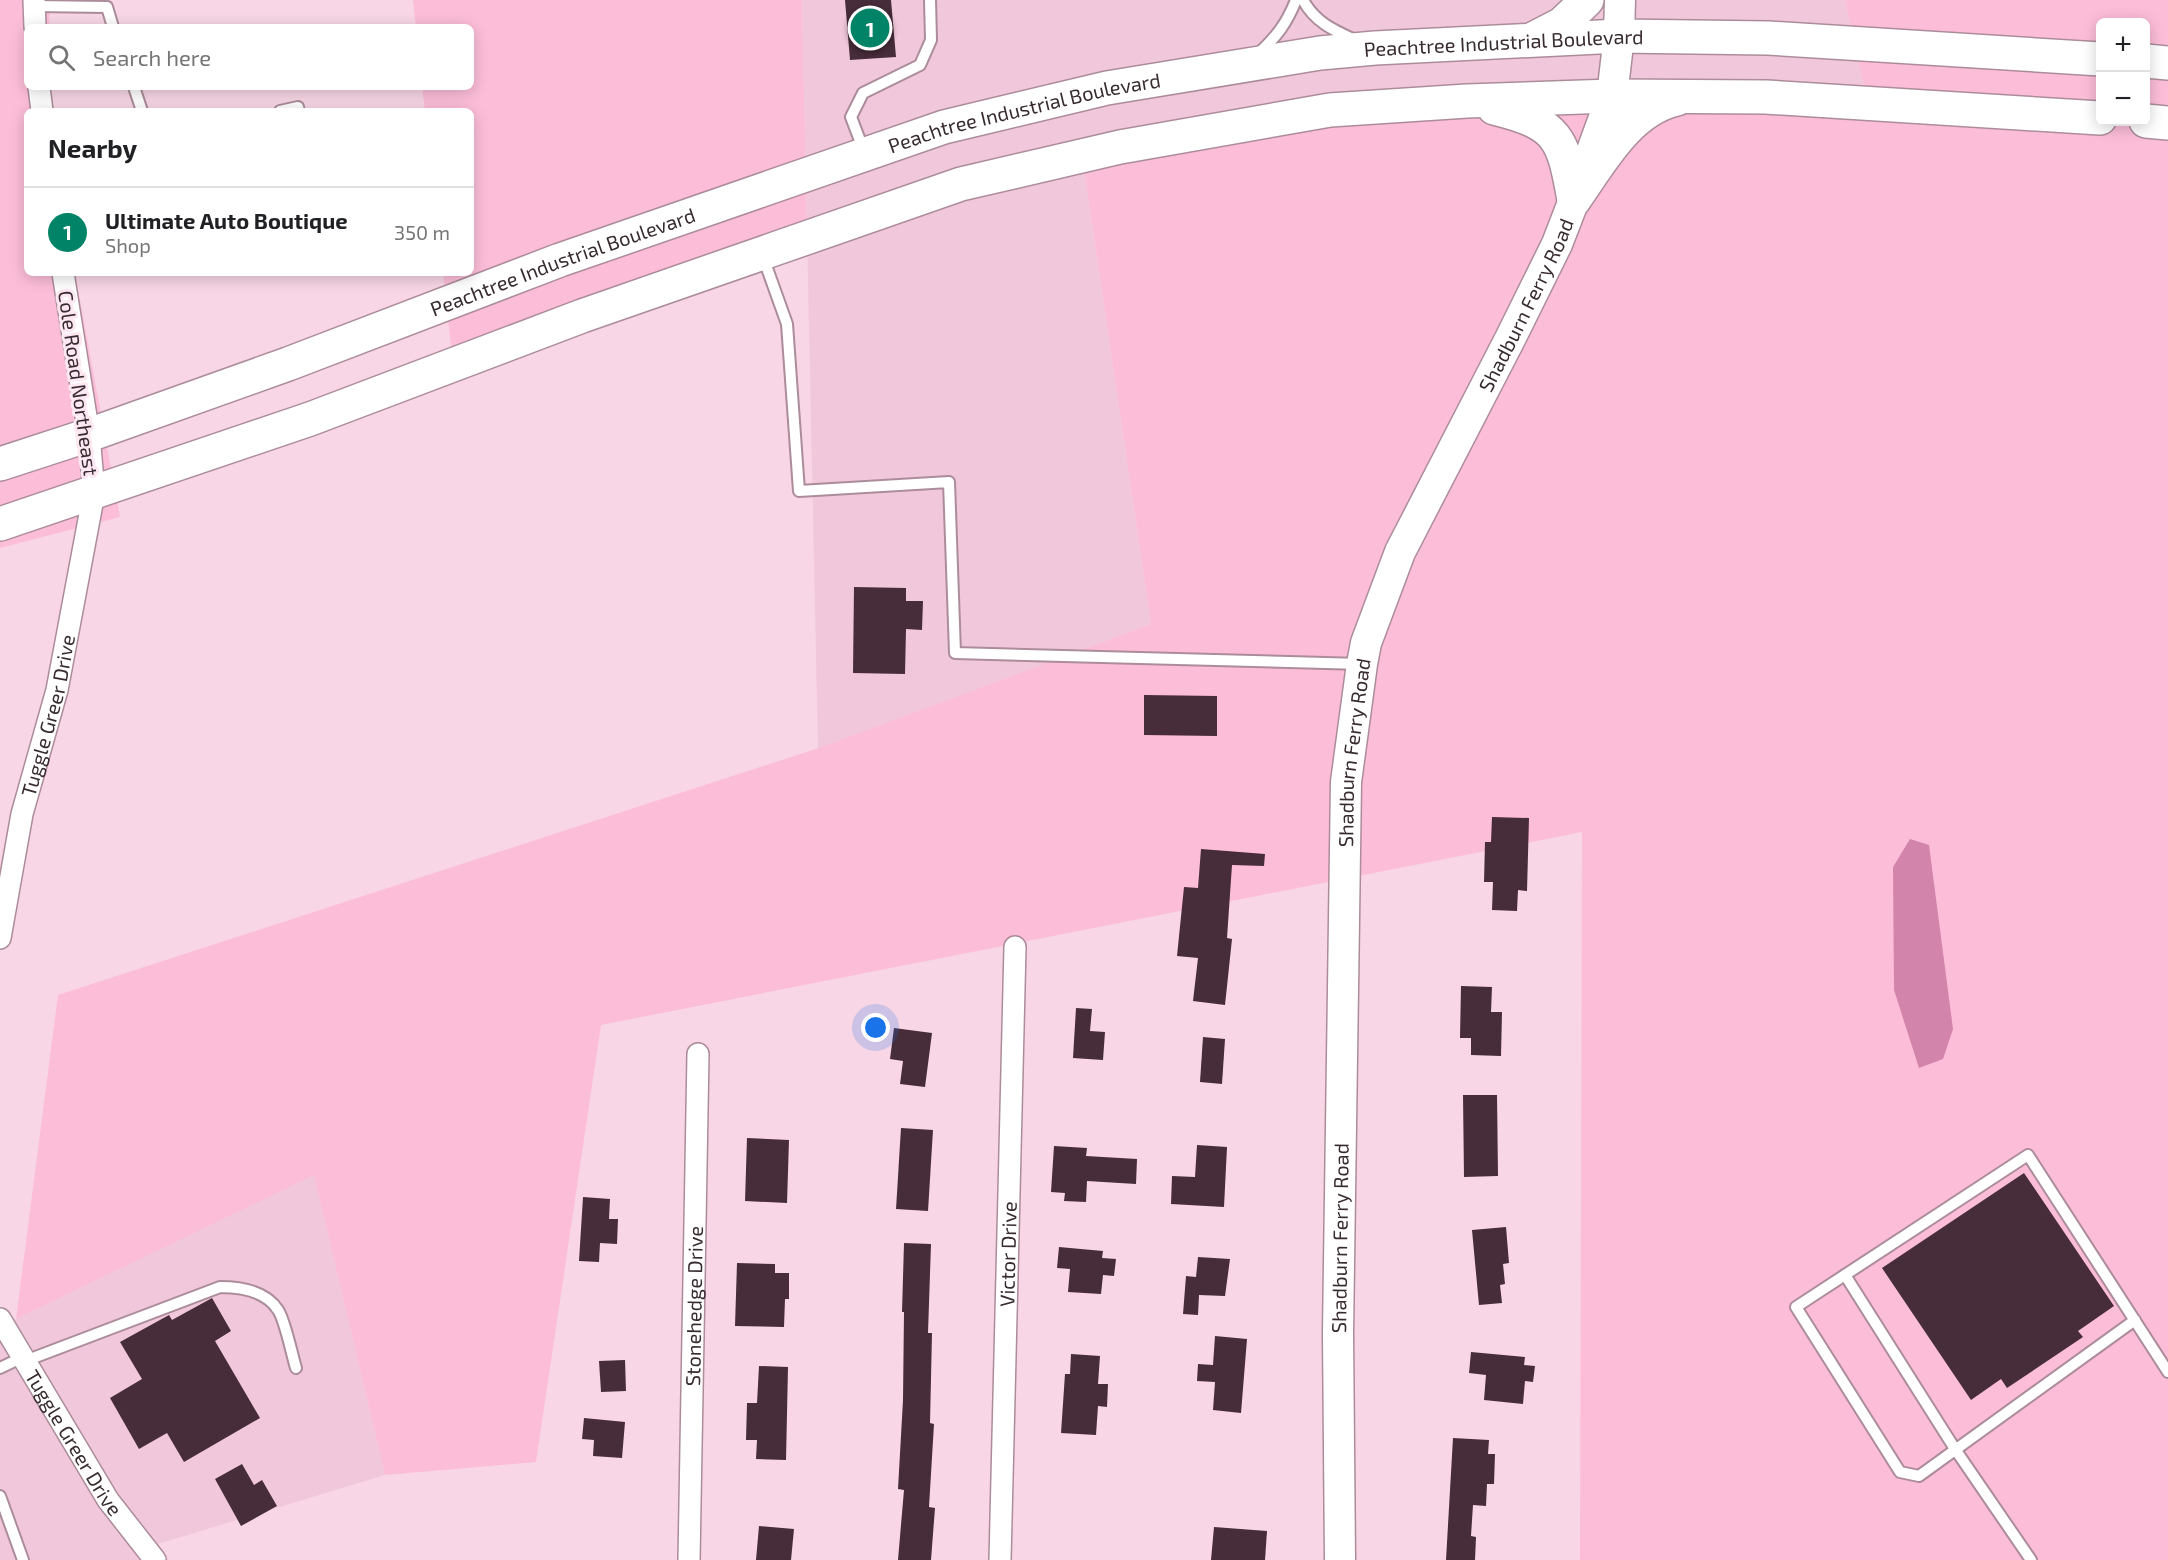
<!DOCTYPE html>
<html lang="en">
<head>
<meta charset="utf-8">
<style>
	body { margin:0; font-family:"Exo 2",sans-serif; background:#f2f2f2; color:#202124 }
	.controls { position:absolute; right:18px; top:18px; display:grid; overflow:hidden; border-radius:9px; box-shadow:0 3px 15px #0003 }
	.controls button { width:54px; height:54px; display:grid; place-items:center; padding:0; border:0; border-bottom:2px solid #e0e0e0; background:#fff; color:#202124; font:30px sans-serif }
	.you { position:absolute; left:876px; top:1028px; width:21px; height:21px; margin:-15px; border:4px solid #fff; border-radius:50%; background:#1a73e8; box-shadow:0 0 0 9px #1a73e833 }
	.badge { display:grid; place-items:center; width:39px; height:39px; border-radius:50%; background:#008366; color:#fff; font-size:20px; font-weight:700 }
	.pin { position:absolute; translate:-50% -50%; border:3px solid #fff; box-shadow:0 2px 6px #0006 }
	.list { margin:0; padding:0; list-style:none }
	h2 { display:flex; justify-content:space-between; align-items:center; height:78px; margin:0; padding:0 24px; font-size:26px }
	h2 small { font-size:20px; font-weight:400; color:#757577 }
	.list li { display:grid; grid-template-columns:39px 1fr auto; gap:18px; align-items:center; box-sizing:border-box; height:90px; padding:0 24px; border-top:2px solid #e0e0e0 }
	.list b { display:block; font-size:22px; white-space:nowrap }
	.list p { margin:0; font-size:20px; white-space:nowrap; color:#757577 }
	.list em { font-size:20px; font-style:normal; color:#757577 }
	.icon { flex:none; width:33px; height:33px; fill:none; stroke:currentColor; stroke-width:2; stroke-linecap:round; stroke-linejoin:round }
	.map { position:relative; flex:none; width:2168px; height:1560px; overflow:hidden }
	.search { position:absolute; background:#fff; box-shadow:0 3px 15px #0003; left:24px; top:24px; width:450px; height:66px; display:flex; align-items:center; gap:15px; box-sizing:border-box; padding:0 21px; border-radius:9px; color:#757577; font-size:22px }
	.panel { position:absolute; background:#fff; box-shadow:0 3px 15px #0003; left:24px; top:108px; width:450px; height:168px; border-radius:9px }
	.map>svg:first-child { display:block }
</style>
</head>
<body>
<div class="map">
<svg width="2168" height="1560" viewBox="0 0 2168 1560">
	<rect width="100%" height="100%" fill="#f8d6e5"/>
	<g fill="#f1c8db">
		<polygon points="802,0 1845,0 1868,106 1084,169 1151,624 818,749"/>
		<polygon points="314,1174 385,1475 158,1544 169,1560 0,1560 0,1323 16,1319"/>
	</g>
	<g fill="#fcbdd9" fill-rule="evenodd">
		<polygon points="0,0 50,0 49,27 27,27 27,87 49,87 53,111 27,111 27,273 75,273 120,517 0,548"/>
		<polygon points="413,0 802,0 807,236 453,365 443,273 471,273 471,111 425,111 422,87 471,87 471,27 416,27"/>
		<path d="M 1845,0 L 2168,0 L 2168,1560 L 1580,1560 L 1582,832 L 601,1025 L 536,1462 L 385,1475 L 314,1175 L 16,1319 L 58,995 L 819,748 L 1151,624 L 1084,169 L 1367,103 L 1868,106 ZM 2100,22 L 2146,22 L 2146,122 L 2100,122 Z"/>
	</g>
	<polygon fill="#d284aa" points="1910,839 1929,845 1953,1029 1943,1059 1919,1068 1894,990 1893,867"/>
	<g fill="#472c39">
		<polygon points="845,0 891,0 896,57 850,60"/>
		<polygon points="854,587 906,588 906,601 923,601 922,630 906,629 905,674 853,673"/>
		<polygon points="1144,695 1217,696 1217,736 1144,735"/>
		<polygon points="1492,817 1529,818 1527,891 1518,890 1517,911 1492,910 1493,882 1484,882 1485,842 1491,842"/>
		<polygon points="1201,849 1265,854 1264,866 1232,865 1227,938 1232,939 1225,1005 1193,1001 1198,958 1177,956 1184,887 1198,888"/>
		<polygon points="1461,986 1492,987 1491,1012 1502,1012 1501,1056 1471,1055 1471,1038 1460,1038"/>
		<polygon points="1076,1008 1092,1009 1090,1031 1105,1032 1103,1060 1073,1058"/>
		<polygon points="894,1028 932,1033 925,1087 900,1084 903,1061 890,1059"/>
		<polygon points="1203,1037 1225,1039 1222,1084 1200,1082"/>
		<polygon points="1463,1095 1497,1095 1498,1176 1464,1177"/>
		<polygon points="901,1128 933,1130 928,1211 896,1209"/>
		<polygon points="747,1138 789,1140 787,1203 745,1201"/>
		<polygon points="1197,1145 1227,1147 1224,1207 1171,1204 1172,1176 1195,1177"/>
		<polygon points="1054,1146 1087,1148 1086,1156 1137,1159 1136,1184 1087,1181 1086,1202 1064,1201 1065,1193 1051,1192"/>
		<polygon points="2024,1173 2114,1306 2078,1331 2083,1337 2007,1388 2001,1379 1971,1400 1882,1268"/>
		<polygon points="583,1197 610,1199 609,1219 618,1219 617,1244 600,1243 599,1262 579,1261"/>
		<polygon points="1506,1227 1509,1263 1503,1264 1505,1284 1500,1285 1502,1303 1479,1305 1472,1230"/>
		<polygon points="904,1243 931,1244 928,1333 932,1333 930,1423 934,1424 929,1507 935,1508 931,1560 898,1560 904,1490 898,1489 903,1400 904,1312 902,1312"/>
		<polygon points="1059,1247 1103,1251 1102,1258 1116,1259 1114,1276 1103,1275 1101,1294 1068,1292 1070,1269 1057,1268"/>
		<polygon points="1198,1257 1230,1259 1225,1296 1199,1295 1198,1315 1183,1314 1186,1276 1196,1277"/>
		<polygon points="737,1263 775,1264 775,1273 789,1273 789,1299 785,1299 784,1327 735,1326"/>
		<polygon points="212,1298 231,1331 215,1341 260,1418 184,1462 167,1433 139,1449 110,1398 142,1379 120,1342 169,1315 172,1320"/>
		<polygon points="1215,1336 1247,1339 1241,1413 1213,1410 1215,1382 1197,1381 1198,1364 1213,1365"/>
		<polygon points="1471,1352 1525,1357 1524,1365 1535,1366 1533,1382 1525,1381 1523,1404 1484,1400 1486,1375 1469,1373"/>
		<polygon points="1071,1354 1100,1356 1098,1384 1108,1384 1107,1407 1098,1406 1096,1435 1061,1433 1065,1374 1070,1374"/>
		<polygon points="625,1360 626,1391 601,1392 599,1361"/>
		<polygon points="759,1366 788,1367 786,1460 756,1459 757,1440 746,1440 747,1403 757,1403"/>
		<polygon points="584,1418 625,1422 622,1458 593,1456 594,1440 582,1439"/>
		<polygon points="1453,1438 1489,1440 1488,1454 1495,1454 1494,1484 1487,1484 1486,1506 1473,1505 1471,1536 1476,1537 1475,1560 1446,1560"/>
		<polygon points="242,1464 254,1485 262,1480 277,1506 241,1526 215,1479"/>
		<polygon points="759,1526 794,1529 791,1560 756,1560"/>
		<polygon points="1214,1527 1267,1531 1265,1560 1211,1560"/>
	</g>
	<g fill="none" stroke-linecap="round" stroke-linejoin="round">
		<defs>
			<g id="lane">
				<path d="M 1303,0 C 1315,22 1333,30 1355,40"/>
				<polyline points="34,6 107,7 113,27"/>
				<path d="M 1259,53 C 1277,36 1287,23 1296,0"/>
				<polyline points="134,87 142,111"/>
				<polyline points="280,111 298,107 299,111"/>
				<polyline points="864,151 851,117 863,93 920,65 931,40 930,0"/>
				<polyline points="763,257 787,324 799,491 949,482 955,653 1362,664"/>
				<polyline points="1845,1275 1955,1449 2031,1560"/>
				<polyline points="2135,1320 1919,1476 1900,1472 1796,1307 2028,1155 2168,1372"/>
				<path d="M 25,1361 L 220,1287 C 241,1287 266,1291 278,1310 C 285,1320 292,1355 296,1368"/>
				<polyline points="0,1368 23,1357"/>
				<polyline points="0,1496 23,1560"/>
			</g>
			<g id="street">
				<polyline points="34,0 35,27"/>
				<polyline points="39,87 42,111"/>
				<path id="s1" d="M 0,938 L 22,814 L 57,690 L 94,493 L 89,435 L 63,273"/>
				<path id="s2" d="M 0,1319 L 108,1500 L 155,1560"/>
				<path id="s3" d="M 689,1560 L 698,1054"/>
				<path id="s4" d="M 1000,1560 L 1015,947"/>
			</g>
			<g id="secondary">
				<path id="s5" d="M 1340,1560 L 1338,1333 L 1346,782 L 1362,664 L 1366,643 L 1400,552 L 1511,337 L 1557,244 L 1574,200 L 1612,96 L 1619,36 L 1620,0"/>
			</g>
			<g id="primary">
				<polyline points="1533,39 1562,24 1587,0"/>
				<polyline points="2146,61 2168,63"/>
				<path d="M 1494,108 C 1559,124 1563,138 1574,200"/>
				<polyline points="2146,121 2168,123"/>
				<path d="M 1574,200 C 1601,162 1628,110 1677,99"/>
				<path id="s6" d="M 0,464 L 89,435 L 288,364 L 560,260 L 944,127 L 1107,88 L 1320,53 L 1375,48 L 1619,36 L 1768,38 L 2100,59"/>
				<polyline points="0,524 310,419 582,316 961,184 1120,147 1330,110 1467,101 1612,96 1766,97 2100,118"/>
			</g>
		</defs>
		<use href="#lane" stroke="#ac8c9a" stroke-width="14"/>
		<use href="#street" stroke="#ac8c9a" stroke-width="24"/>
		<use href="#secondary" stroke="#ac8c9a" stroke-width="33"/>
		<use href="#primary" stroke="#ac8c9a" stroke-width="36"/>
		<use href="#lane" stroke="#fff" stroke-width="10"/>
		<use href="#street" stroke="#fff" stroke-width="21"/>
		<use href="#secondary" stroke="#fff" stroke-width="30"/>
		<use href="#primary" stroke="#fff" stroke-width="33"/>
	</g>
	<g text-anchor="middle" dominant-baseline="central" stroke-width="6" stroke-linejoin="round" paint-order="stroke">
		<g font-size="20" fill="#382b30" stroke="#fde7f0">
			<text stroke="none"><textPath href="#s6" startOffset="1570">Peachtree Industrial Boulevard</textPath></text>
			<text stroke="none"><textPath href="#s6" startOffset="1084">Peachtree Industrial Boulevard</textPath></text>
			<text stroke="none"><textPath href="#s6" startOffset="598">Peachtree Industrial Boulevard</textPath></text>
			<text stroke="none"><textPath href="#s5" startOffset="1293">Shadburn Ferry Road</textPath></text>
			<text transform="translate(79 383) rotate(82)">Cole Road Northeast</text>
			<text stroke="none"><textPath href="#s1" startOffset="228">Tuggle Greer Drive</textPath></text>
			<text stroke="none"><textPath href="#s5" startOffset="808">Shadburn Ferry Road</textPath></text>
			<text stroke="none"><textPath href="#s5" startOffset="322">Shadburn Ferry Road</textPath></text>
			<text stroke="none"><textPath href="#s4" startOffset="306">Victor Drive</textPath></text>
			<text stroke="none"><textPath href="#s3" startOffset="254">Stonehedge Drive</textPath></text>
			<text stroke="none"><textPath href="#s2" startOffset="144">Tuggle Greer Drive</textPath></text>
		</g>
	</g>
</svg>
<div class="controls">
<button>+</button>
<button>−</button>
</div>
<div class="you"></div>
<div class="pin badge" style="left:870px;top:28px">1</div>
<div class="search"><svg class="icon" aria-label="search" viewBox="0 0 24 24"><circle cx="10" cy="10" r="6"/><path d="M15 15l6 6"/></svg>Search here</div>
<section class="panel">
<h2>Nearby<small></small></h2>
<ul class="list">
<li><span class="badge">1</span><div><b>Ultimate Auto Boutique</b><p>Shop</p></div><em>350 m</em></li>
</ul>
</section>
</div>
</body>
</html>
